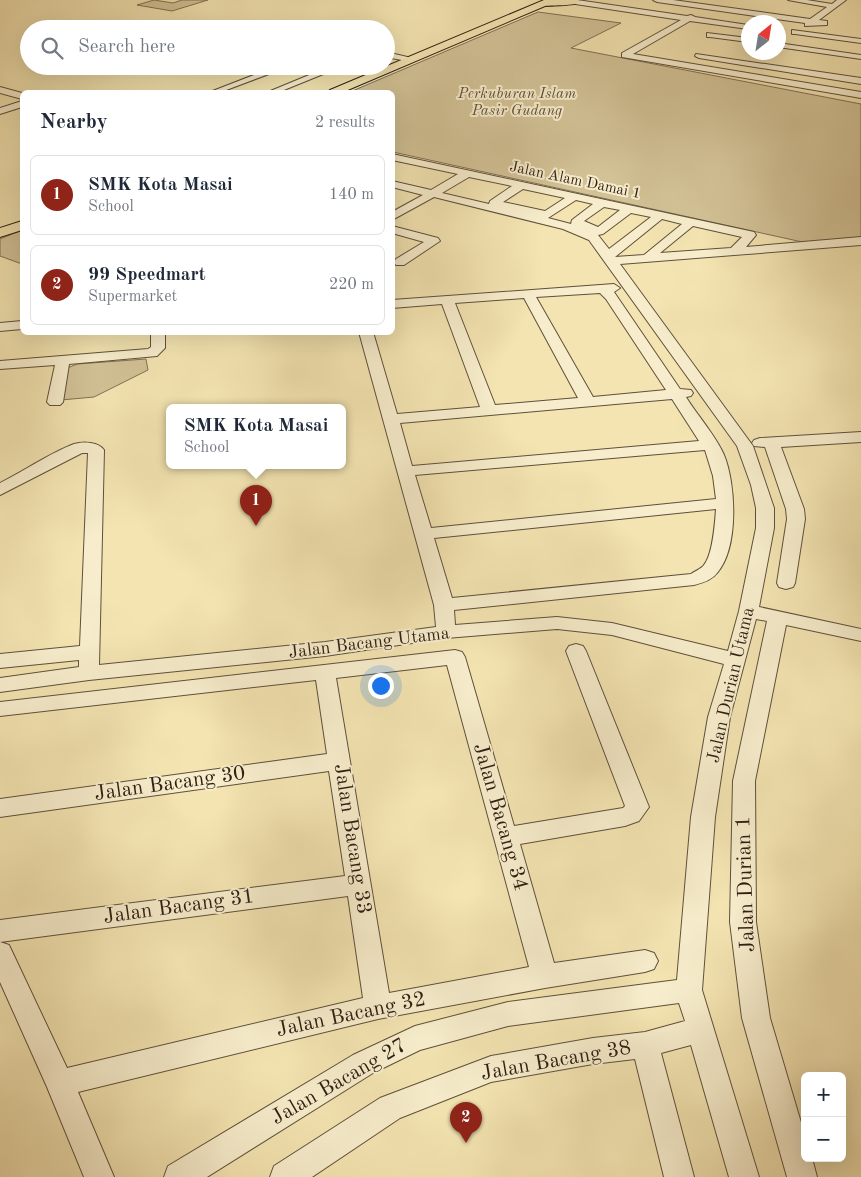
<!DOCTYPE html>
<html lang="en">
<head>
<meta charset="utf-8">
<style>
	body { margin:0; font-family:"Old Standard TT",serif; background:#f2f2f3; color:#1f2937 }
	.controls { position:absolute; right:15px; bottom:15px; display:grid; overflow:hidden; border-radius:8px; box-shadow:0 5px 20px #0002 }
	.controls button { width:45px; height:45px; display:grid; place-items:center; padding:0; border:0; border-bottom:1px solid #e0e1e3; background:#fff; color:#1f2937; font:25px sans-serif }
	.compass { position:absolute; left:741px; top:15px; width:45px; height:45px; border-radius:50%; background:#fff; box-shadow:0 5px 20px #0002; rotate:30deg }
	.you { position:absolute; left:380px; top:685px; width:18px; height:18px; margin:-12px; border:4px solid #fff; border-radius:50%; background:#1a73e8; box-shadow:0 0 0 8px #1a73e833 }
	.badge { display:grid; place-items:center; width:32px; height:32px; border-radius:50%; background:#8f2418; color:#fff; font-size:16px; font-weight:700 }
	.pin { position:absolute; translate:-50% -41px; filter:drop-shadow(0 1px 2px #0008) }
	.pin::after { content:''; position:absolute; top:26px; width:18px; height:15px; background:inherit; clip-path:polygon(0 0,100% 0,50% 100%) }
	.popup { position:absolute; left:166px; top:404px; width:180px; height:65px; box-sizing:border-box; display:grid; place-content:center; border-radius:8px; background:#fff; filter:drop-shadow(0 1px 4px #0005); font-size:16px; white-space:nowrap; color:#747a83 }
	.popup b { font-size:19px; color:#1f2937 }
	.popup::after { content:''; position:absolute; left:50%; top:100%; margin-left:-10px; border:10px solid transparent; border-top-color:#fff }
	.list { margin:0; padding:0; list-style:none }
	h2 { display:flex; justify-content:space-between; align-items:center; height:65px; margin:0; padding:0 20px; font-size:21px }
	h2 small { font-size:16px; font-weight:400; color:#747a83 }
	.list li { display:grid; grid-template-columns:32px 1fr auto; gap:15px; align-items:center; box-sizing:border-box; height:80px; margin:0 10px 10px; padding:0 10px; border:1px solid #e0e1e3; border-radius:8px }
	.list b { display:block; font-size:19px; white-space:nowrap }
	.list p { margin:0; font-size:16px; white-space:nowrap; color:#747a83 }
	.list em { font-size:16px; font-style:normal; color:#747a83 }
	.icon { flex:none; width:28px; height:28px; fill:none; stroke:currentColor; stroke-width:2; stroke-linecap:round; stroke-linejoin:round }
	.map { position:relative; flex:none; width:861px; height:1177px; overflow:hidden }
	.search { position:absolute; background:#fff; box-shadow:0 5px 20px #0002; left:20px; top:20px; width:375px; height:55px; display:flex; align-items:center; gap:12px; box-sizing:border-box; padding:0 18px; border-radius:28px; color:#747a83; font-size:19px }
	.panel { position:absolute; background:#fff; box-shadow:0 5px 20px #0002; left:20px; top:90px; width:375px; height:245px; border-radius:8px }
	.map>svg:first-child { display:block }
</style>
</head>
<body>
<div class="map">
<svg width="861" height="1177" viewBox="0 0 861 1177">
	<rect width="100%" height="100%" fill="#f3e4b1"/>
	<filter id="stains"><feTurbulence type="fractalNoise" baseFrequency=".004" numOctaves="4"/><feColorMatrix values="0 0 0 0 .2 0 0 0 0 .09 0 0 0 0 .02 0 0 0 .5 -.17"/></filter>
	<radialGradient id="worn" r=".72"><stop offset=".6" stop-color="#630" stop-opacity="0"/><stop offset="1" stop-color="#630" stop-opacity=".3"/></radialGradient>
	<g fill="#d2c296" stroke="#807055">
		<polygon points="154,0 173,3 182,0 208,0 172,11 137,5"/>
		<polygon points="538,12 621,23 571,48 861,104 861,244 825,247 393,152 392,92 350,92"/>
		<polygon points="22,230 22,264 0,256 0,239"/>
		<polygon points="146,359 148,370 94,397 61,400 65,369 77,364"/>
	</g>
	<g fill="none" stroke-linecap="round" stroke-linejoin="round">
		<defs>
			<g id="minor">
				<polygon points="558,0 577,0 687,16 691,15 695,17 748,25 748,29 690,21 633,54 861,92 861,98 622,57 622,53 681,20 562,2"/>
				<polygon points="653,0 673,0 810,19 827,7 788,0 807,0 832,4 837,0 846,0 819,20 827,21 827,25 805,26 805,23 657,2"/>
				<polygon points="792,30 861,39 861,43 795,34 792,34"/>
				<polygon points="707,33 748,38 748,42 710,37 707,37"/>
				<polygon points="778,43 861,55 861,59 778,47"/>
				<polygon points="386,52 416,59 412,62 386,57"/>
				<polygon points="696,54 861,78 861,84 699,58 695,56"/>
				<polygon points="277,66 290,66 221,92 210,92"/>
				<polygon points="331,66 343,66 279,92 268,92"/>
				<polygon points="0,87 22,93 22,99 0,93"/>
				<polygon points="22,101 22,107 0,114 0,108"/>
				<path d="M 392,154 L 754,232 L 756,235 L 746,247 L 861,237 L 861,245 L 620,264 L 753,446 L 774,508 L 774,528 L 759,607 L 861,629 L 861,641 L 786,625 L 755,781 L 756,922 L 770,1018 L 805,1136 L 805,1158 L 812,1158 L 817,1177 L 787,1177 L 742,1018 L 730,922 L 733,781 L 767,621 L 756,619 L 730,717 L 715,817 L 702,990 L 759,1177 L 729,1177 L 691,1045 L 661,1053 L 694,1177 L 664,1177 L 635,1059 L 593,1064 L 491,1082 L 400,1118 L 312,1177 L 270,1177 L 274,1166 L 380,1098 L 491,1056 L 593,1038 L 645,1032 L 685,1021 L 679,1003 L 508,1026 L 420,1050 L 373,1073 L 207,1177 L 164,1177 L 168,1166 L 353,1055 L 415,1026 L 508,1002 L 677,980 L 691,817 L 708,717 L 724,664 L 612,635 L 557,629 L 446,638 L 325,656 L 89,680 L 0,692 L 0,678 L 79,667 L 79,660 L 0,668 L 0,654 L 80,646 L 88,453 L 82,453 L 0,495 L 0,483 C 22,472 52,452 74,444 C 83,441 99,442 104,450 L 99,665 L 325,642 L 436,627 L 434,605 L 359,332 L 373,332 L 397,414 L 480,407 L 442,304 L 392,308 L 392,300 L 614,284 L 620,288 L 614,292 L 680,389 L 691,390 L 693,393 L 691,396 L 686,397 C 697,415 716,436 724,455 C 736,484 739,548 717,573 C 712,580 702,583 694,585 L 454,610 L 455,625 L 557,617 L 612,623 L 728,651 L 739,611 L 756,528 L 756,508 L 751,485 L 737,446 L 589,240 L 563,229 L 434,197 L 392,220 L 392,212 L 423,195 L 392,187 L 392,181 L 431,190 L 458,174 L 392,160 ZM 469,177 L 512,186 L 490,201 L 489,204 L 442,193 ZM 523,189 L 565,198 L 545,211 L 503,202 ZM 576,200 L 593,204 L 572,220 L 571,224 L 548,218 ZM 604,207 L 620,210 L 598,227 L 584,221 ZM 631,213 L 651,217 L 609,249 L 598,235 L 603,234 ZM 662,219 L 682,224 L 644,255 L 615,257 ZM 693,226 L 742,237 L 731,248 L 660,253 ZM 600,293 L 606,299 L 666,390 L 593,397 L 536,297 ZM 524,298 L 578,398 L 495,405 L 455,303 ZM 672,399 L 699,441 L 412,466 L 400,423 ZM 705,450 L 713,476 L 716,499 L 431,528 L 415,475 ZM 716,509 C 715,523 713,554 704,565 C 701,569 695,571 691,574 L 452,598 L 434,538 Z"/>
				<polygon points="392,226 438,238 440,241 404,265 396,265 394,262 396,259 424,242 392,233"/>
				<polygon points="22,321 22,329 0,331 0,323"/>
				<polygon points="151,332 165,332 165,348 157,356 69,364 63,402 60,405 50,405 47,402 55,365 0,369 0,361 148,349 151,347"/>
				<polygon points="861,432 861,442 781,447 804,509 805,519 795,583 793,587 786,589 779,587 777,583 787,519 786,509 765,447 754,446 752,443 754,440 760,438"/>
				<path d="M 576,644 L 583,646 L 586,651 L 649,807 L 639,821 L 625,826 L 520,844 L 554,963 L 645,950 L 654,953 L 658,961 L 654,969 L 645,972 L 545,988 L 378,1019 L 78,1092 L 114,1177 L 84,1177 L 47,1087 L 0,982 L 0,920 L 345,876 L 329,771 L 0,817 L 0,799 L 327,754 L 316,680 L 0,716 L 0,702 L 455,650 L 462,652 L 465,657 L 514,826 L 623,808 L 625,806 L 566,651 L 569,646 ZM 447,665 L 529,967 L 389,993 L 336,678 ZM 348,896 L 363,998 L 67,1068 L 9,945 L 0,942 Z"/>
			</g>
			<g id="major">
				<path d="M 544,0 L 578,0 L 580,2 C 574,6 554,5 545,6 L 343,92 L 328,92 L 330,90 Z"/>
				<polygon points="22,221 22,230 0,237 0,228"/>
			</g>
		</defs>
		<use href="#minor" stroke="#5f503b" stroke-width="2"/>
		<use href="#major" stroke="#2e1e14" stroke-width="2"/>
		<use href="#minor" fill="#f7edcc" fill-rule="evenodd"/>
		<use href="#major" fill="#f3e4b1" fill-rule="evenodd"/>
	</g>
	<g text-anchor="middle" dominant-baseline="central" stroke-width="4" stroke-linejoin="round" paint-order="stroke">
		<g font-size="15" font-style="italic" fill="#5f4f3b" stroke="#f7edcc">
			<text x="517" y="94">Perkuburan Islam<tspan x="517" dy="17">Pasir Gudang</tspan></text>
		</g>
		<g font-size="15" fill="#2e1e14" stroke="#f7edcc">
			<text transform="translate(575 181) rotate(12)">Jalan Alam Damai 1</text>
		</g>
		<g font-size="18" fill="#2e1e14" stroke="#f7edcc">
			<text transform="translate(369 643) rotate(-7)">Jalan Bacang Utama</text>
			<text transform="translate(731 685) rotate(-77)">Jalan Durian Utama</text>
		</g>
		<g font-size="21" fill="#2e1e14" stroke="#f7edcc">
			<text transform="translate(170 784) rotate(-8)">Jalan Bacang 30</text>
			<text transform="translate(500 817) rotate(74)">Jalan Bacang 34</text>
			<text transform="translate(352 839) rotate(81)">Jalan Bacang 33</text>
			<text transform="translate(746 884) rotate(-92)">Jalan Durian 1</text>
			<text transform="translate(179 907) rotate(-8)">Jalan Bacang 31</text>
			<text transform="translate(351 1015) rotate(-12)">Jalan Bacang 32</text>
			<text transform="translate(556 1061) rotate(-10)">Jalan Bacang 38</text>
			<text transform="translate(339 1082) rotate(-30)">Jalan Bacang 27</text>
		</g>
	</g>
	<rect width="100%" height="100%" filter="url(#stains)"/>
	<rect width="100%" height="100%" fill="url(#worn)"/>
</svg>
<div class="controls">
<button>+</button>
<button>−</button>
</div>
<svg class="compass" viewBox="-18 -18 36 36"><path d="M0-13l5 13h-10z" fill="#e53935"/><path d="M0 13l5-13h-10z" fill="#747a83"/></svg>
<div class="you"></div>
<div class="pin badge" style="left:256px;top:526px">1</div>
<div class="popup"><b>SMK Kota Masai</b>School</div>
<div class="pin badge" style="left:466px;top:1143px">2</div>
<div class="search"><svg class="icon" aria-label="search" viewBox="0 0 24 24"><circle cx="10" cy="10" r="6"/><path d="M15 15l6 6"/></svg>Search here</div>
<section class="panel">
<h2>Nearby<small>2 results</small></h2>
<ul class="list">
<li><span class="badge">1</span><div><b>SMK Kota Masai</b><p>School</p></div><em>140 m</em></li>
<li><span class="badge">2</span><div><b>99 Speedmart</b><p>Supermarket</p></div><em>220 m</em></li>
</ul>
</section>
</div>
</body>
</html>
